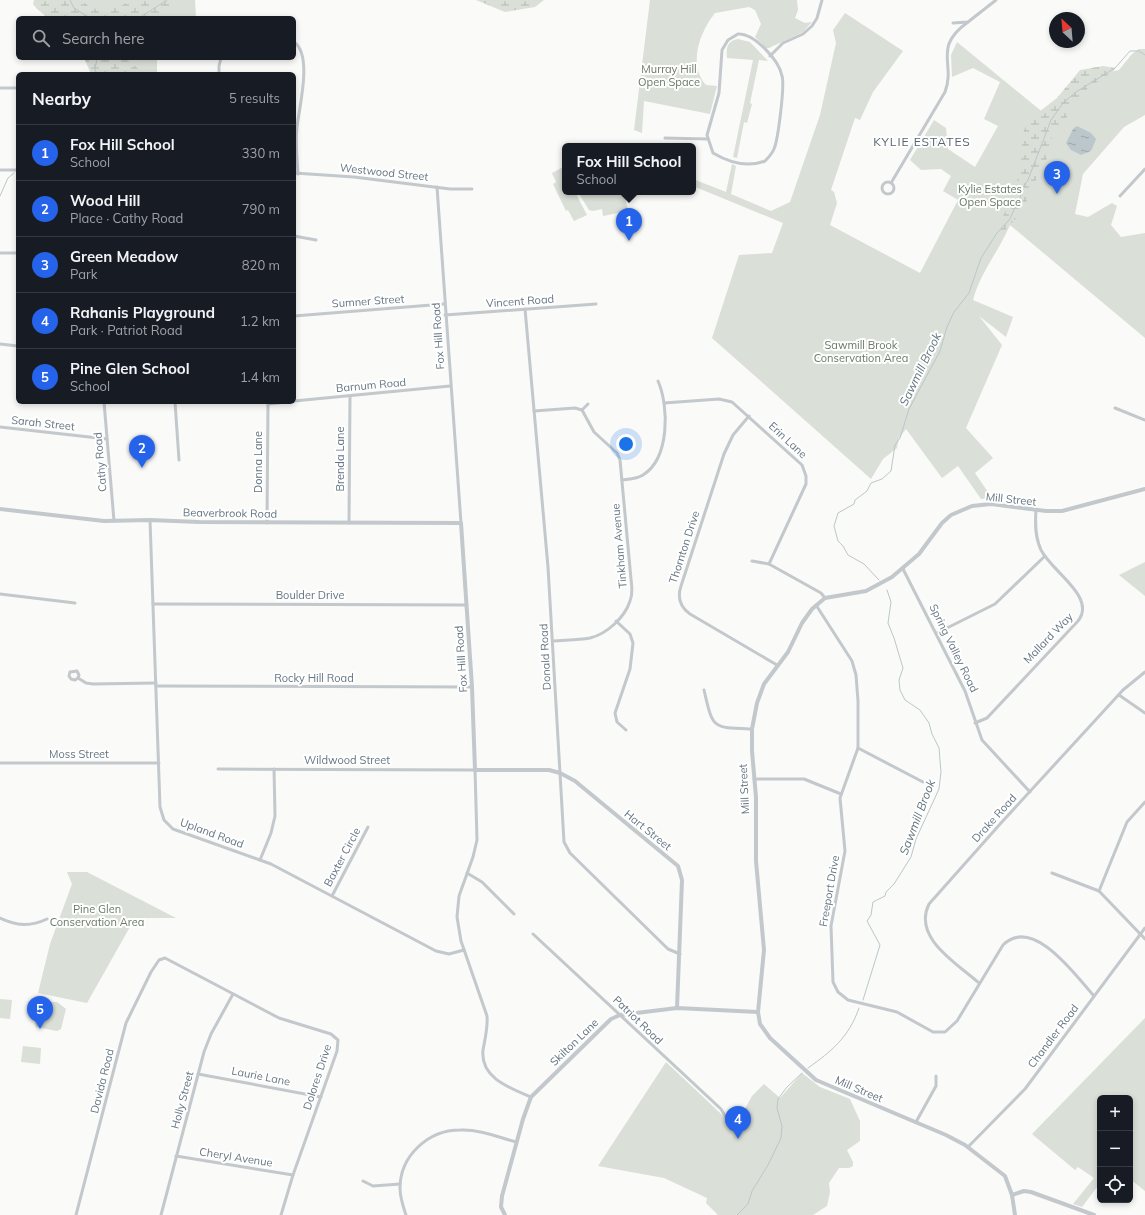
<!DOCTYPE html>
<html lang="en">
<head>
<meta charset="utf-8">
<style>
	body { margin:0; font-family:Mulish,sans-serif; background:#242831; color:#f1f3f6 }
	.controls { position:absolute; right:12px; bottom:12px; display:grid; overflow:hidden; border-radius:6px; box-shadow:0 2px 6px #0003 }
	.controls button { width:36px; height:36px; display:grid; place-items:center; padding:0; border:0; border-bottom:1px solid #363941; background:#171b24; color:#f1f3f6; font:20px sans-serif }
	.compass { position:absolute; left:1049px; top:12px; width:36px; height:36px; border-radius:50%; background:#171b24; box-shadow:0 2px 6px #0003; rotate:334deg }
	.you { position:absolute; left:626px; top:444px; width:14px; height:14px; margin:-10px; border:3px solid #fff; border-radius:50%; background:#1a73e8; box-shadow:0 0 0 6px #1a73e833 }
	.badge { display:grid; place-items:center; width:26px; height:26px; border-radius:50%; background:#2563eb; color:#fff; font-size:13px; font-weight:700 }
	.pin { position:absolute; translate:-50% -33px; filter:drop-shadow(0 1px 2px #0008) }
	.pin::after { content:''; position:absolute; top:21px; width:14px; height:12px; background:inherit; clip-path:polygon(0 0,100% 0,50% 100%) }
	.popup { position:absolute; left:562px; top:143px; width:134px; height:52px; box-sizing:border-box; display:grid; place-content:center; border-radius:6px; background:#171b24; filter:drop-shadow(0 1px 3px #0005); font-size:13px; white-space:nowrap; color:#9ea1a6 }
	.popup b { font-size:15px; color:#f1f3f6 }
	.popup::after { content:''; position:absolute; left:50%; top:100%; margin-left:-8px; border:8px solid transparent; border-top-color:#171b24 }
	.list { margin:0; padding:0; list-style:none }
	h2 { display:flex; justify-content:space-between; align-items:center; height:52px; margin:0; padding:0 16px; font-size:17px }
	h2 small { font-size:13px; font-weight:400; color:#9ea1a6 }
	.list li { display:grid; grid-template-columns:26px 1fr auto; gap:12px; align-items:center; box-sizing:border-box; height:56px; padding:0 16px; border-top:1px solid #363941 }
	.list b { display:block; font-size:15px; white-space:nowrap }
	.list p { margin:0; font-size:13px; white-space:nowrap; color:#9ea1a6 }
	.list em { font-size:13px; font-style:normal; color:#9ea1a6 }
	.icon { flex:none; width:22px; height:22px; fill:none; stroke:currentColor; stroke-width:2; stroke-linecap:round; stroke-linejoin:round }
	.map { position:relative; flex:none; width:1145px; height:1215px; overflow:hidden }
	.search { position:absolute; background:#171b24; box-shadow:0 2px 6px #0003; left:16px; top:16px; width:280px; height:44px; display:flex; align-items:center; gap:10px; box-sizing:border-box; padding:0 14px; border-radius:6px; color:#9ea1a6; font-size:15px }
	.panel { position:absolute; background:#171b24; box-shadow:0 2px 6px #0003; left:16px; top:72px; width:280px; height:332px; border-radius:6px }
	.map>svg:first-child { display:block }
</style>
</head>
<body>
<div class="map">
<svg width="1145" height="1215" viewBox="0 0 1145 1215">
	<defs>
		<pattern id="wetland-marsh" width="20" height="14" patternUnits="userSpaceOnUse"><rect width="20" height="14" fill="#dadfd7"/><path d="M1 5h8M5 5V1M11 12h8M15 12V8" fill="none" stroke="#b4b9b4"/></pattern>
		<pattern id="water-ripples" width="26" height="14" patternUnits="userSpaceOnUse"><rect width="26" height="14" fill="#bbc7cb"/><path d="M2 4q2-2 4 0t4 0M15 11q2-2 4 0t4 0" fill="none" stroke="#9ca6aa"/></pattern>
	</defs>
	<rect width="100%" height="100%" fill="#fafaf8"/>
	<g fill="#dadfd7">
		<polygon points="64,0 195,0 196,18 71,18"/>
		<path d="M 650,0 L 797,0 L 798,10 L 795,18 L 805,23 L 812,22 L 803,32 L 769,48 L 766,48 L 755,37 L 761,24 L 755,10 L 749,7 L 715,13 C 699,33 688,65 706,85 L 717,86 L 710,114 L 644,101 L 642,133 L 634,130 Z"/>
		<path d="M 845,13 L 903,51 L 873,92 L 860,120 L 855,118 L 831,190 L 834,192 L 837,203 L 830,225 L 920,273 L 958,200 L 943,191 L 951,176 L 941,169 L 921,170 L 910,160 L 934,120 L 946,128 L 948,149 L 975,167 L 998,126 L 984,119 L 1000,82 L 973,68 L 952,77 L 951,55 L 957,42 L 1051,119 L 1084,86 L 1107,73 L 1119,70 L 1132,54 L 1139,49 L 1145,49 L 1145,115 L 1124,127 L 1083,174 L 1075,214 L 1088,217 L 1112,203 L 1117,206 L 1111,225 L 1121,237 L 1145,233 L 1145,338 L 1010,225 C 999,251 980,273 973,300 L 1013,317 L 1006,337 L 979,316 L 1002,345 L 966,428 L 993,458 L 975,473 L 992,498 L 981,499 L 958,466 L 942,478 L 906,429 L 899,438 L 897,448 L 883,459 L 871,479 L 712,338 L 739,255 L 772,253 L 783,223 L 693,186 L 693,179 L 726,192 L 732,164 L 736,166 L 731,194 L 771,211 L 790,202 L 820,115 L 836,43 L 833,30 Z"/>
		<path d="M 738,39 L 750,42 L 768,61 L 759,60 L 750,103 L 752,104 L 747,123 L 744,122 L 737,158 L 733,157 L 753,60 L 727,58 C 726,48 727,41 738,39 Z"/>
		<polygon points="97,58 157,58 157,74 95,74"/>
		<polygon points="565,166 565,192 575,192 587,215 574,221 568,210 566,211 553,184 556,182 552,173"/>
		<polygon points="578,192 624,192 628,211 603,216 602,209 593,211 589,210"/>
		<polygon points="1145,562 1145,596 1119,575"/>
		<polygon points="67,872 87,872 176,918 135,918 87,1003 38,993 50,944 72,884"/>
		<polygon points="0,999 12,1000 10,1019 0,1018"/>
		<path d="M 48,1002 L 57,1002 L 66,1009 L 61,1029 L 57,1031 L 36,1027 C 32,1016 36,1006 48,1002 Z"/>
		<polygon points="1145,1018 1145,1191 1130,1179 1130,1098 1100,1098 1100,1183 1082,1207 1073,1204 1094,1178 1078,1167 1075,1170 1032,1134"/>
		<polygon points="23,1046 41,1048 40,1064 21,1062"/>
		<polygon points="666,1062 735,1127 752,1096 764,1084 780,1098 802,1073 820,1087 850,1099 860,1121 860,1141 847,1150 853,1162 853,1166 849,1168 839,1168 829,1183 830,1192 827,1206 813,1215 718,1215 706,1203 707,1198 664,1178 598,1166"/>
	</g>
	<g fill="url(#wetland-marsh)">
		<polygon points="34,0 80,0 92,8 103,10 119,7 131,0 177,0 155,18 48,18 37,9 33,4"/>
		<polygon points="476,0 544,0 535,7 505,12"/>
		<polygon points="84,58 125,58 145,74 91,74"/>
		<polygon points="1103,66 1115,68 1114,71 1088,88 1074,103 1067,117 1056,127 1053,133 1045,166 1034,183 1022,212 1002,233 997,233 997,227 1009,205 1021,168 1022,135 1026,126 1035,115 1057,98 1080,70"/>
	</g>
	<polygon fill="url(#water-ripples)" points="1077,126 1091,133 1096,139 1091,151 1081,155 1071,150 1066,143 1073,129"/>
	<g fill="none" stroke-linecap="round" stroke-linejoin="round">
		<g stroke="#bbc7cb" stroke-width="1">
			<polyline points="70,0 74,8 90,18"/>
			<polyline points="139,18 167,0"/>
			<polyline points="97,58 95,70 97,74"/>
			<polyline points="0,196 8,178 14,173"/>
			<polyline points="879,580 864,564 848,555 843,546 838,541 834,526 838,513 854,504 855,500 867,491 871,483 882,479 891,471 895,445 900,438 909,409 940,351 947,327 954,312 969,293 981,258 997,233 1010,219 1016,205 1019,202 1022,189 1028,180 1051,120 1063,103 1076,92 1115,68 1130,51 1139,51 1145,55"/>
			<polyline points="863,1000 880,945 867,921 871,915 873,902 885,896 886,892 894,884 911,857 916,839 939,789 941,772 939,748 932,734 929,723 920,710 905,700 900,690 899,680 903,668 894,638 888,623 891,602 887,590"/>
			<path d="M 808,1068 C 832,1051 849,1037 859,1008"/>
			<polyline points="737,1215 748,1204 752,1191 768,1165 781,1138 782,1126 777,1108 778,1099 787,1087 802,1073"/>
		</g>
		<g stroke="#c3c8cc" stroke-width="3">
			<polyline points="953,23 968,22 996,0"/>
			<path d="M 738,34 C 754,33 779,60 782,76 C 785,85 778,140 774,149 C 772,154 768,158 765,161 C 747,168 730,163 713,153 L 707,135 L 719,93 L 722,50 L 728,40 Z"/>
			<path d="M 294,42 C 313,55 299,108 297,127 C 295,142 297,158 298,174"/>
			<polyline points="770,56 783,43 803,34 812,26 817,18 822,0"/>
			<polyline points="219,74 219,66 221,58"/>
			<polyline points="0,88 18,88"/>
			<polyline points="665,138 708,139"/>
			<polyline points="0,170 18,170"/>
			<polyline points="294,173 354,177 450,189 472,189"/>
			<circle cx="888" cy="188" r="6"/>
			<path d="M 891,183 L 945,92 C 956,63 932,48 968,22"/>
			<polyline points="437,187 461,523"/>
			<polyline points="1120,196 1145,169"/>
			<polyline points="294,236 316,240"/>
			<polyline points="0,253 18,253"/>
			<polyline points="525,309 548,567 564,842 570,853 668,949 680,954"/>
			<polyline points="445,315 596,304"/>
			<polyline points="294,316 444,304"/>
			<polyline points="0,344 18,346"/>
			<polyline points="294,401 450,386"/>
			<polyline points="104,402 114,521"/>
			<polyline points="175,402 179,460"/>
			<polyline points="664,403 719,399 732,402 802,465 806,476 806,484 769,564"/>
			<polyline points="268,404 287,402"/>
			<polyline points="1115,408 1145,420"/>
			<polyline points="534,411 575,408 582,410 588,404"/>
			<path d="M 749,416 L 733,435 L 724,454 L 681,586 C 677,598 680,607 690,614 L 777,665"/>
			<polyline points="0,427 107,439"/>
			<path d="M 622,480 C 630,479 637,479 643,475 C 670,458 669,406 658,381"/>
			<polyline points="150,520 160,807 164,820 173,829 271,864 436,951 449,954 464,950"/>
			<polyline points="267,523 268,402"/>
			<polyline points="349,523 350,396"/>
			<polyline points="752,561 769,564 821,593 825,598"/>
			<polyline points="903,569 965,691 982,740 1030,792"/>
			<polyline points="0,594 75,603"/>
			<polyline points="153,604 466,605"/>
			<path d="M 816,605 L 852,661 L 856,675 L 858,701 L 858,748 L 840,798 L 845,851 L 831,926 L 833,982 L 838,992 L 848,1000 L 897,1012 L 933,1032 L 945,1032 L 957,1021 L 1003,945 C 1033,915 1076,976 1094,996"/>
			<polyline points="616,621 630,634 633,643 630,669 615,713 617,722 626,730"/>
			<polyline points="937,633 995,604 1045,556"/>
			<path d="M 553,641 C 565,640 578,640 590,638 C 607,634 625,617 630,601 C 633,594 632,586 631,579 L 620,460 L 617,453 L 594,432 L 582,410"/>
			<polyline points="78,678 75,680 71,679 69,676 70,672 77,671 79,675 78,678 86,683 93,684 156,683"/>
			<polyline points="156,686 472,687"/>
			<path d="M 704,690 C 713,729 712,728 752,729"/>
			<polyline points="1119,695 1145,713"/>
			<path d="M 975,723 L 987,718 L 1078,621 C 1097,597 1052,572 1041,550 C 1035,537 1035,524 1036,510"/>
			<polyline points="858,748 923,782"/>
			<polyline points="0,763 159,763"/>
			<path d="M 218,769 L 475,770 L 477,840 L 473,857 L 459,896 L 457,917 L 461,941 L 487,1016 C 488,1028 485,1039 483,1050 C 480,1078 510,1088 531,1097"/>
			<polyline points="754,779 804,779 841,794"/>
			<polyline points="260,860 271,833 275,816 274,769"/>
			<polyline points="467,873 482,882 514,914"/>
			<polyline points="1052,873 1099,891 1145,939"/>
			<polyline points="1099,891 1127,822 1145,802"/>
			<polyline points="332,896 368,827"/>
			<path d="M 0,918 C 17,926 30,927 47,919"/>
			<polyline points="533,934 721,1109 728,1121"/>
			<path d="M 979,983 C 958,964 912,938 929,904 L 1001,823 L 1123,690 L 1145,672"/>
			<polyline points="198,1074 321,1097"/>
			<polyline points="916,1122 936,1086 936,1076"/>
			<polyline points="968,1147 1025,1089 1145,928"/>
			<polyline points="176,1156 293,1175"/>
			<polyline points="363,1181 373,1186 400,1184"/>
			<polyline points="76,1215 126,1023 151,972 159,960 165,958 279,1018 331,1034 338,1040 337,1051 293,1175 281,1215"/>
			<polyline points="161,1215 204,1052 211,1034 233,994"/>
			<path d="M 406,1215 C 403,1206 400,1198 400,1188 C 400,1156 428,1130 460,1130 C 479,1129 498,1137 516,1142"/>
		</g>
		<g stroke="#c3c8cc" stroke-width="4">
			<polyline points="0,509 104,521 150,520 199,522 461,523 472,687 475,770 549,770 560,773 575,781 678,866 682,880 677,1008"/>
			<polyline points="1012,1195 1024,1191 1031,1192 1094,1215"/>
			<polyline points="505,1215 501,1207 502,1196 523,1119 531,1097 611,1019 620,1015 677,1008 758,1012"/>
			<polyline points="1015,1215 1012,1195 1005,1176 965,1145 946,1135 816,1080 770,1038 760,1024 758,1012 764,950 756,861 756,797 752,751 752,729 757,703 764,684 788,652 802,623 812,609 825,598 866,591 892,577 919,554 942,523 951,515 972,506 991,504 1046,511 1062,511 1145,489"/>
		</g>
	</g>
	<g text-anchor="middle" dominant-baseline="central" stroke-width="4" stroke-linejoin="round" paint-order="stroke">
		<g font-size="11" fill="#687a64" stroke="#fff">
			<text x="669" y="69">Murray Hill<tspan x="669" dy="13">Open Space</tspan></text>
			<text x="990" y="189">Kylie Estates<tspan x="990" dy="13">Open Space</tspan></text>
			<text x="861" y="345">Sawmill Brook<tspan x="861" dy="13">Conservation Area</tspan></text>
			<text x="97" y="909">Pine Glen<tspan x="97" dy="13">Conservation Area</tspan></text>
		</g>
		<g font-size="11" fill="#657683" stroke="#fff">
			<text transform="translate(384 172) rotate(6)">Westwood Street</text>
			<text transform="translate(368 301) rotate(-4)">Sumner Street</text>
			<text transform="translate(520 301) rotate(-4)">Vincent Road</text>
			<text transform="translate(438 336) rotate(-94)">Fox Hill Road</text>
			<text transform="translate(371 385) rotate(-5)">Barnum Road</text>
			<text transform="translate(43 423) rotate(6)">Sarah Street</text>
			<text transform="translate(788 440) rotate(43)">Erin Lane</text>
			<text transform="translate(340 459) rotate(-90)">Brenda Lane</text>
			<text transform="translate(100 462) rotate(-95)">Cathy Road</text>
			<text transform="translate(258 462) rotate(-90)">Donna Lane</text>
			<text transform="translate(1011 499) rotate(6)">Mill Street</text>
			<text transform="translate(230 513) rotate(1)">Beaverbrook Road</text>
			<text transform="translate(619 546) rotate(-95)">Tinkham Avenue</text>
			<text transform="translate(684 547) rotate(-72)">Thornton Drive</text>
			<text x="310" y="595">Boulder Drive</text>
			<text transform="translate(1048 638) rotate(-46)">Mallard Way</text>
			<text transform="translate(954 648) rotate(64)">Spring Valley Road</text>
			<text transform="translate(545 657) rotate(-93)">Donald Road</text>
			<text transform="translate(461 659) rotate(-94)">Fox Hill Road</text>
			<text x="314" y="678">Rocky Hill Road</text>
			<text x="79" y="754">Moss Street</text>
			<text x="347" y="760">Wildwood Street</text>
			<text transform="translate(744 789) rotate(-93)">Mill Street</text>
			<text transform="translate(994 818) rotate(-48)">Drake Road</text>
			<text transform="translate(648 830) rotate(39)">Hart Street</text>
			<text transform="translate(212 833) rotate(20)">Upland Road</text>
			<text transform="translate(342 857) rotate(-62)">Baxter Circle</text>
			<text transform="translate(829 891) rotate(-80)">Freeport Drive</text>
			<text transform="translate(638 1020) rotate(44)">Patriot Road</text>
			<text transform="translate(1053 1036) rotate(-53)">Chandler Road</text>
			<text transform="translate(574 1042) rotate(-44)">Skilton Lane</text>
			<text transform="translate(261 1076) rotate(11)">Laurie Lane</text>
			<text transform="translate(317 1077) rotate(-72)">Dolores Drive</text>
			<text transform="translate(102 1081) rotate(-76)">Davida Road</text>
			<text transform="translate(859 1089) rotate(23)">Mill Street</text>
			<text transform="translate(182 1100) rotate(-75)">Holly Street</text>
			<text transform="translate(236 1157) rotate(9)">Cheryl Avenue</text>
		</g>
		<g font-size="12" letter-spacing="1" fill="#57646e" stroke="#fff">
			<text x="922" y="141">KYLIE ESTATES</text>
		</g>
		<g font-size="12" font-style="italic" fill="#60757c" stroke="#fff">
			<text transform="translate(920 369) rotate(-64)">Sawmill Brook</text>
			<text transform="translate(917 817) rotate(-69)">Sawmill Brook</text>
		</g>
	</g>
</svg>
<div class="controls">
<button>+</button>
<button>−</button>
<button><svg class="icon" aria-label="locate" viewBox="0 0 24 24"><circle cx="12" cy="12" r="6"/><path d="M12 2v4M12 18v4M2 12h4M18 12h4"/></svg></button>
</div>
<svg class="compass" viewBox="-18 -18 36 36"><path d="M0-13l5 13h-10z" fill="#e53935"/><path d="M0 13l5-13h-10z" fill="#9ea1a6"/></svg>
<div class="you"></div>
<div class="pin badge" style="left:629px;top:241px">1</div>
<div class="popup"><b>Fox Hill School</b>School</div>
<div class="pin badge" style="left:142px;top:468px">2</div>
<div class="pin badge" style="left:1057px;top:194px">3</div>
<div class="pin badge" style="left:738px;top:1139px">4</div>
<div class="pin badge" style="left:40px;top:1029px">5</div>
<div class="search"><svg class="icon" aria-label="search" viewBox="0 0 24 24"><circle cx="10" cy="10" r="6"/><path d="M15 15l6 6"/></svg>Search here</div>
<section class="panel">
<h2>Nearby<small>5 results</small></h2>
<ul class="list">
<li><span class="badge">1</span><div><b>Fox Hill School</b><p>School</p></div><em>330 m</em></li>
<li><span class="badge">2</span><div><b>Wood Hill</b><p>Place · Cathy Road</p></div><em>790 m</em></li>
<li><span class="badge">3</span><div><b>Green Meadow</b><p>Park</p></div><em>820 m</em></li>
<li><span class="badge">4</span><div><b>Rahanis Playground</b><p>Park · Patriot Road</p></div><em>1.2 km</em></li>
<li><span class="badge">5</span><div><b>Pine Glen School</b><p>School</p></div><em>1.4 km</em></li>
</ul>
</section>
</div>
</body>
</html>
